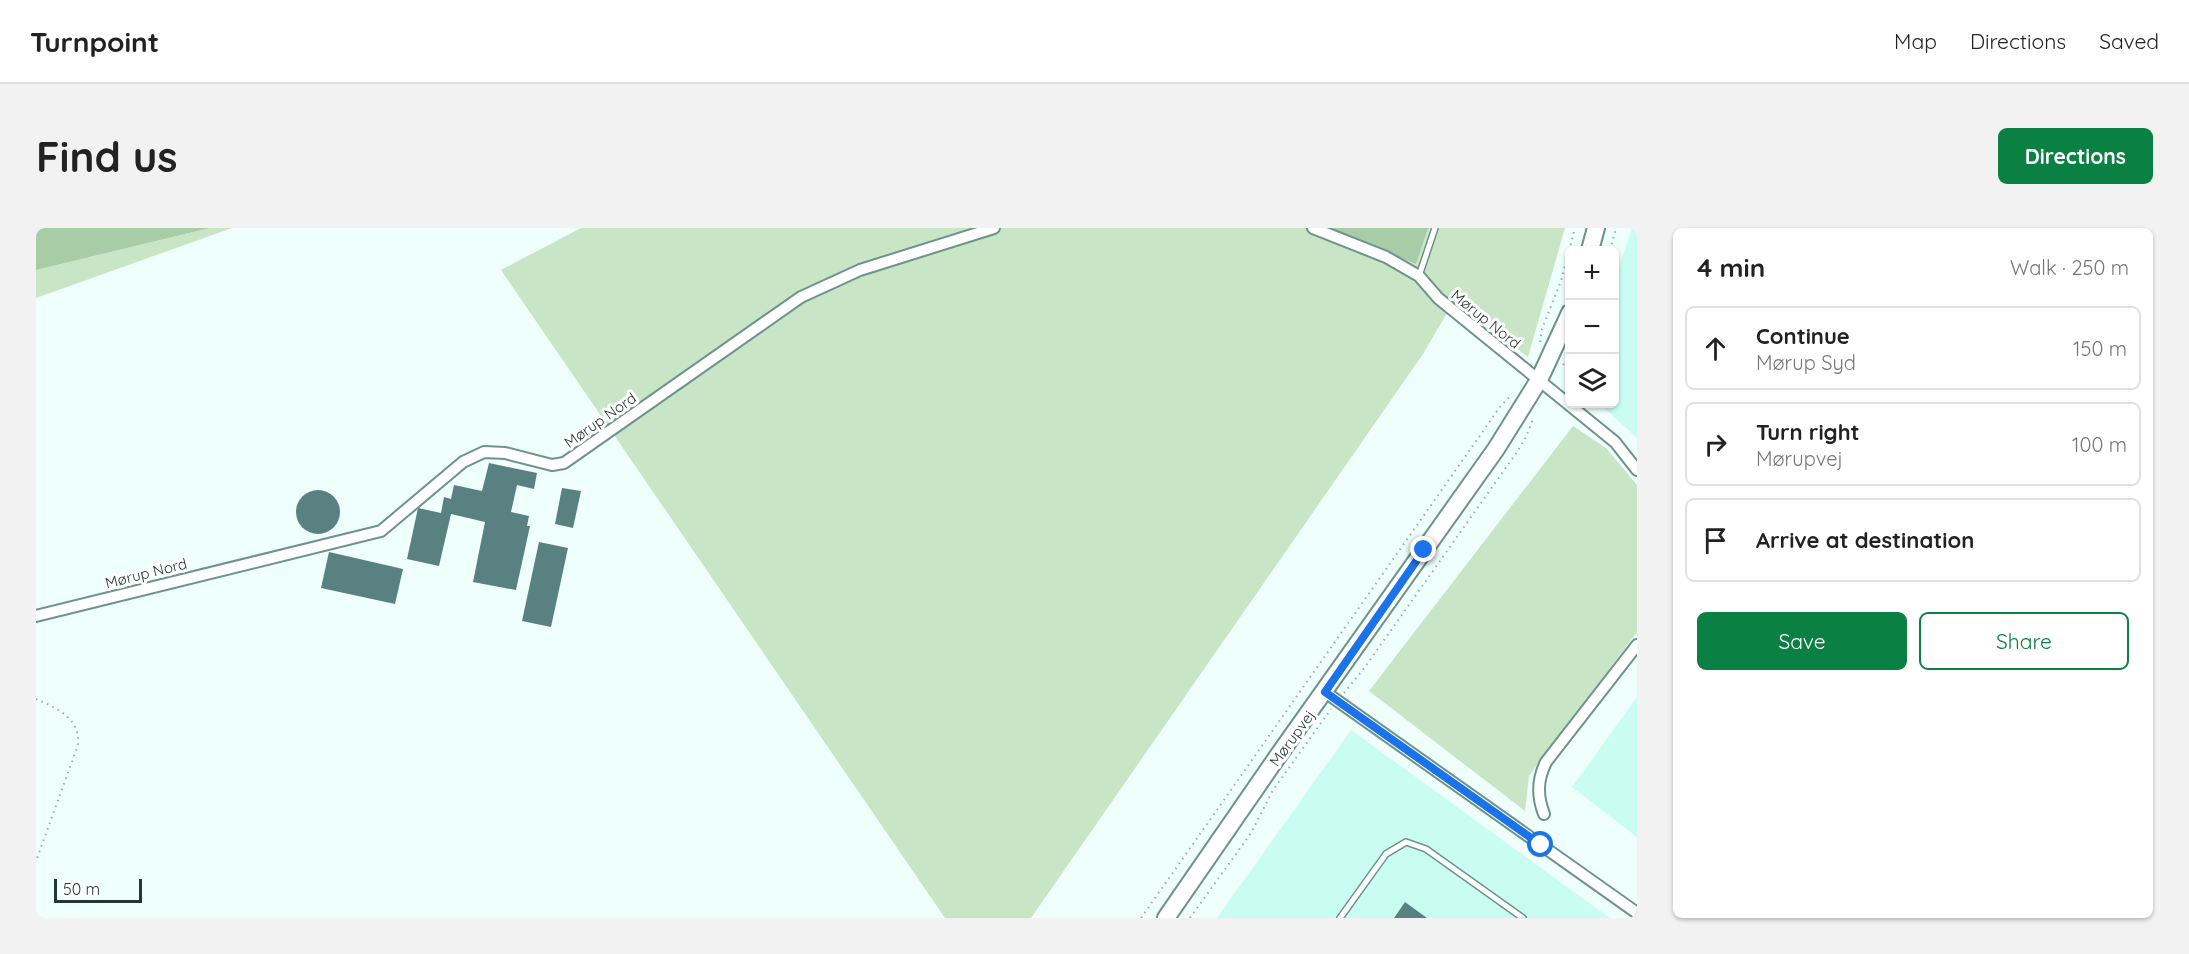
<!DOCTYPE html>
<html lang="en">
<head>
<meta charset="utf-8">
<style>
	body { margin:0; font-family:Quicksand,sans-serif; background:#f2f2f2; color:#222 }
	.controls { position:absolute; right:18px; top:18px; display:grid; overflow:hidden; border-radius:9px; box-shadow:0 2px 4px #0004 }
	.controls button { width:54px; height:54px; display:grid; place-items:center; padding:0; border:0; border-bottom:2px solid #e0e0e0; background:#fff; color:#222; font:30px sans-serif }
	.scale { position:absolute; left:18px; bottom:15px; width:88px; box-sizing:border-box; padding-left:6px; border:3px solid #253531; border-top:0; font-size:16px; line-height:21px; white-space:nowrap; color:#253531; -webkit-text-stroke:4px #fff; paint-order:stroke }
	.stop { position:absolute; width:18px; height:18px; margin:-14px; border:4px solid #1a73e8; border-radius:50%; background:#fff }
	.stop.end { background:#1a73e8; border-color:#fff; box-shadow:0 2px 6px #0008 }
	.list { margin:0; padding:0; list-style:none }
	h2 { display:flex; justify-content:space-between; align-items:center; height:78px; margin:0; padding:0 24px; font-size:26px }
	h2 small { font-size:20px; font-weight:400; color:#767676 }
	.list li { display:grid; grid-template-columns:39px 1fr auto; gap:18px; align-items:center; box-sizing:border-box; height:84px; margin:0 12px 12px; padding:0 12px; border:2px solid #e0e0e0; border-radius:9px }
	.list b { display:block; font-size:22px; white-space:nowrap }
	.list p { margin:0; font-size:20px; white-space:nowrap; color:#767676 }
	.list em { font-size:20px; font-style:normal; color:#767676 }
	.actions { display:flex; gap:12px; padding:18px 24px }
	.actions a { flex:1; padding:14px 0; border:2px solid #0b8043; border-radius:9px; text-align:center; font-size:21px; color:#0b8043 }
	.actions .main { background:#0b8043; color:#fff }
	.icon { flex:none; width:33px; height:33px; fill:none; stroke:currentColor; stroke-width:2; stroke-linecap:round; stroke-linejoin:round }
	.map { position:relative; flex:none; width:1601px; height:690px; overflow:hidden; border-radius:9px }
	header { display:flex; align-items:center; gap:36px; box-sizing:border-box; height:84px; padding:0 30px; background:#fff; border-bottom:2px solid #e0e0e0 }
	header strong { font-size:28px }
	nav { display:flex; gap:33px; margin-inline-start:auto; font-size:21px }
	.intro { display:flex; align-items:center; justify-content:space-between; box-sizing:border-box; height:144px; padding:0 36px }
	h1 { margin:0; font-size:42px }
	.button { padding:15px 27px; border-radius:9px; background:#0b8043; color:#fff; font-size:21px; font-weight:700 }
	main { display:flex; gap:36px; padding:0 36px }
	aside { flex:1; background:#fff; border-radius:9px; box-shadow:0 2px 4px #0004 }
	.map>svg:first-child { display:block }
</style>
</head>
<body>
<header>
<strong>Turnpoint</strong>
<nav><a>Map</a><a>Directions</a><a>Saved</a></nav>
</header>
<div class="intro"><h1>Find us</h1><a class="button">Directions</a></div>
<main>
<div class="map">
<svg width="1601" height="690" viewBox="0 0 1601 690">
	<rect width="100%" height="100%" fill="#effffb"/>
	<g fill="#cafdf2">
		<polygon points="1596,0 1601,0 1601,210 1564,176 1578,176 1579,51"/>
		<polygon points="1601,469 1601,609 1536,559"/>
		<polygon points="1315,502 1574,690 1181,690"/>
	</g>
	<g fill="#c8e6c6">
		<polygon points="174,0 196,0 0,70 0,42"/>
		<polygon points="545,0 1529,0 1492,129 1418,73 1387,126 995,690 909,690 465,42"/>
		<polygon points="1537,198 1570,220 1601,257 1601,404 1493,548 1489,583 1333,463"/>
	</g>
	<g fill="#a8cca6">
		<polygon points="0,0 174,0 0,42"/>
		<polygon points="1290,0 1392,0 1380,36"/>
	</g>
	<g fill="#598182">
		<polygon points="453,235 501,245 498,261 481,257 475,284 493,288 491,298 494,298 480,362 437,354 449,294 415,286 403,338 371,331 382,280 405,285 408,269 415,271 418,257 446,263"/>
		<polygon points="526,260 545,263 537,300 519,296"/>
		<circle cx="282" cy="284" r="22"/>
		<polygon points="503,314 532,320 515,399 486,393"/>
		<polygon points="293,324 367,341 359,376 285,360"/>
		<polygon points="1369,674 1391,690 1358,690"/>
	</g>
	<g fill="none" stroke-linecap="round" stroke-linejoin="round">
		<defs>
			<g id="lane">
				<polyline points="1383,48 1399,0"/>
				<polyline points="1304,690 1350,626 1370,614 1390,621 1487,690"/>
			</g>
			<g id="street">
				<polyline points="1277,0 1350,29 1383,48 1402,70 1579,214 1601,242"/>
				<polyline points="0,388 345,303 427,234 448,224 469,225 516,237 528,235 765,69 824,42 958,0"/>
				<polyline points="1289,464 1601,685"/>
				<path d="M 1508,586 C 1501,568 1501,552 1510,534 L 1601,417"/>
			</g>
			<g id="secondary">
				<polyline points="1554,22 1560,0"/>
				<polyline points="1130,690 1244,525 1460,221 1503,152 1534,85"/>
			</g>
		</defs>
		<use href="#lane" stroke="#6d938b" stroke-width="8"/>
		<use href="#street" stroke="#6d938b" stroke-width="14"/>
		<use href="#secondary" stroke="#6d938b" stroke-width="20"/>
		<g stroke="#9caca8" stroke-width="2" stroke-dasharray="1.5 4.5" stroke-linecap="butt">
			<polyline points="1574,22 1580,0"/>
			<polyline points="1504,114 1506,101 1525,53 1539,0"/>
			<polyline points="1527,137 1534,128"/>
			<polyline points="1308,465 1329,439 1481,224 1490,209 1497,191"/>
			<path d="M 0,471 C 21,480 45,491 42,517 L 0,633"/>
			<polyline points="1105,690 1464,179 1476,166"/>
			<polyline points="1154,690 1215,605 1237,562 1295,481"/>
		</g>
		<use href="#lane" stroke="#fff" stroke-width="5"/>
		<use href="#street" stroke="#fff" stroke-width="10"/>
		<use href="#secondary" stroke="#fff" stroke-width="16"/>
	</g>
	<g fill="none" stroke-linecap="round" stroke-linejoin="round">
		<polyline stroke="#1a73e8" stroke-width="8" points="1388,322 1289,464 1505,617"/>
	</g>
	<g text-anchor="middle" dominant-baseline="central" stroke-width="6" stroke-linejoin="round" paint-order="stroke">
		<g font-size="15" fill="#253531" stroke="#fff">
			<text transform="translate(1450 91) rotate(39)">Mørup Nord</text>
			<text transform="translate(564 192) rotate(-35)">Mørup Nord</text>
			<text transform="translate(110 345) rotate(-14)">Mørup Nord</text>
			<text transform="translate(1256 510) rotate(-54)">Mørupvej</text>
		</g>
	</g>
</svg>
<div class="controls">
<button>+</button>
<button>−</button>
<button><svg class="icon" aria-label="layers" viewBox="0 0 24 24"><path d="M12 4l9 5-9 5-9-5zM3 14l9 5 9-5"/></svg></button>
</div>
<div class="scale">50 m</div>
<div class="stop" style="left:1505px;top:617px"></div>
<div class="stop end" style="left:1388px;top:322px"></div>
</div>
<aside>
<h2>4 min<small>Walk · 250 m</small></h2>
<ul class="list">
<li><svg class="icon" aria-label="ahead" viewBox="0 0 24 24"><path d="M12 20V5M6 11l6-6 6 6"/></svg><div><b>Continue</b><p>Mørup Syd</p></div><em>150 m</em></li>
<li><svg class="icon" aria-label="right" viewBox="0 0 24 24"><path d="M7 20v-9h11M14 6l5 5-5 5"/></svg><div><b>Turn right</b><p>Mørupvej</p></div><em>100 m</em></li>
<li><svg class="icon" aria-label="arrive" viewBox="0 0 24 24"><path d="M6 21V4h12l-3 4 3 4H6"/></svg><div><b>Arrive at destination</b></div></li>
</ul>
<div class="actions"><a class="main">Save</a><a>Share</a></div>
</aside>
</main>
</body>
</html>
